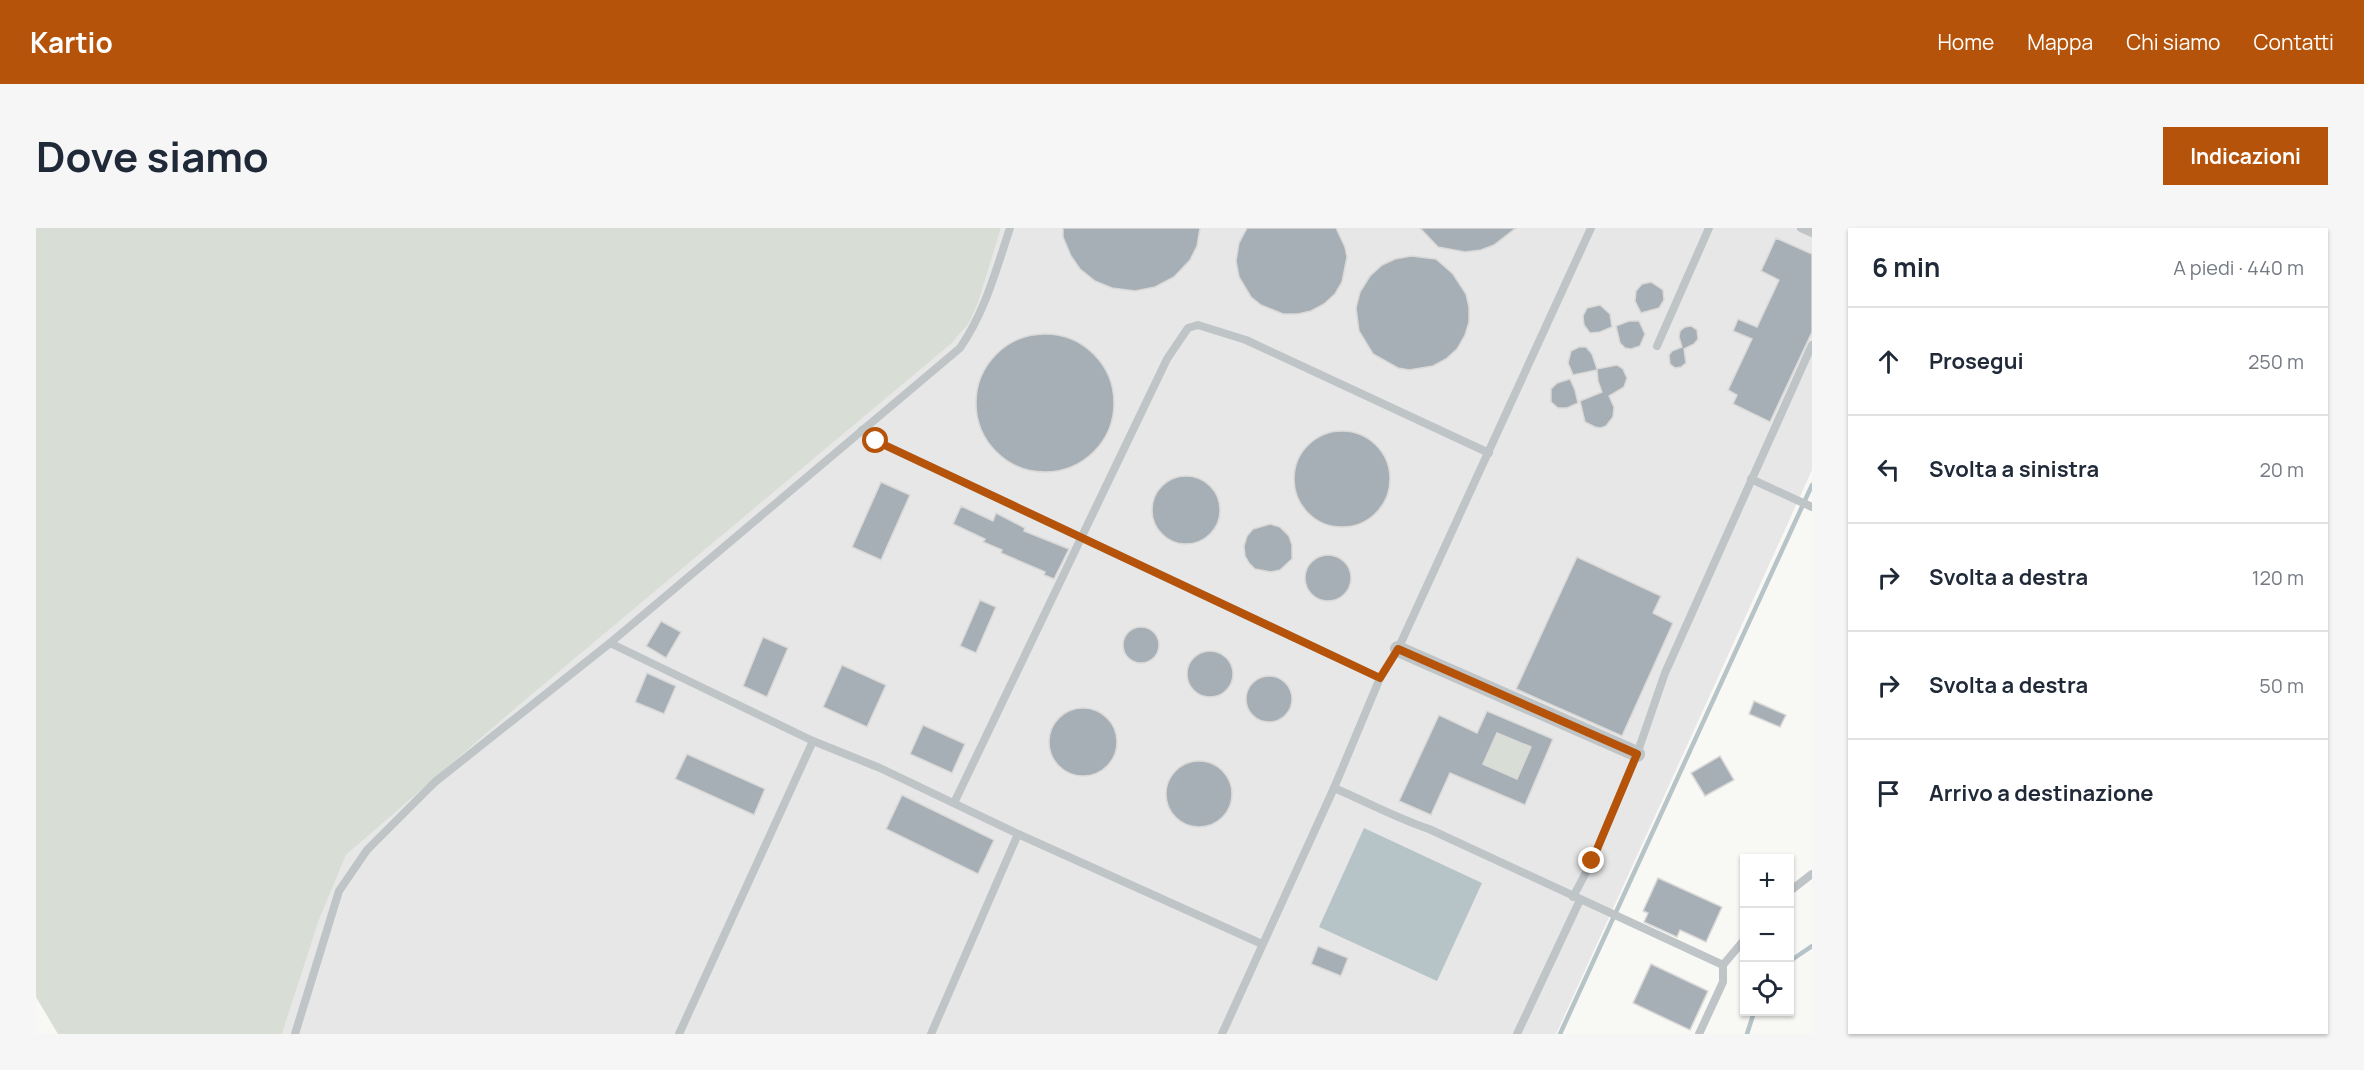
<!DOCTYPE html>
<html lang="it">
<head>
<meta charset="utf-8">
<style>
	body { margin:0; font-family:Manrope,sans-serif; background:#f6f6f7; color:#1f2937 }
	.controls { position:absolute; right:18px; bottom:18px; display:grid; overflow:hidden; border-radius:0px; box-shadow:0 2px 4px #0004 }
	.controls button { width:54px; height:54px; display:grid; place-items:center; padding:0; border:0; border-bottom:2px solid #e0e1e3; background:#fff; color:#1f2937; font:30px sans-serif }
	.stop { position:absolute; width:18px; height:18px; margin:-14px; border:4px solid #b45309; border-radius:50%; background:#fff }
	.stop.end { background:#b45309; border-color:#fff; box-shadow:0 2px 6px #0008 }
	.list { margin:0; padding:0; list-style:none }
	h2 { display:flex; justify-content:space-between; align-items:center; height:78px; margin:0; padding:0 24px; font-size:26px }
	h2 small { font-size:20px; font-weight:400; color:#747a83 }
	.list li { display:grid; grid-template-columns:39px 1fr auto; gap:18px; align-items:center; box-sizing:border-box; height:108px; padding:0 24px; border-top:2px solid #e0e1e3 }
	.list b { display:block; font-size:22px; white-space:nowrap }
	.list em { font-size:20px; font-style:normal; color:#747a83 }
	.icon { flex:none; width:33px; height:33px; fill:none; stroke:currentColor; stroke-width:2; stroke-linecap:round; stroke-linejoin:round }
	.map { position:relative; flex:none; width:1776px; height:806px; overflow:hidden; border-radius:0px }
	header { display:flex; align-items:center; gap:36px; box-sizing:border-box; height:84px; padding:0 30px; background:#b45309; color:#fff }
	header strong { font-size:28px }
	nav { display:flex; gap:33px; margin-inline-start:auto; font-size:21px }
	.intro { display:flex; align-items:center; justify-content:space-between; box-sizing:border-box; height:144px; padding:0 36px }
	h1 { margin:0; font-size:42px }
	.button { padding:15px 27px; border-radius:0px; background:#b45309; color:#fff; font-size:21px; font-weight:700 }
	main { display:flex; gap:36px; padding:0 36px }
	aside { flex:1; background:#fff; border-radius:0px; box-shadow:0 2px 4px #0004 }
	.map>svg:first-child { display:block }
</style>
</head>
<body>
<header>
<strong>Kartio</strong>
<nav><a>Home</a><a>Mappa</a><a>Chi siamo</a><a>Contatti</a></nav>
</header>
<div class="intro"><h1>Dove siamo</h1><a class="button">Indicazioni</a></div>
<main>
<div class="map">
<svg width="1776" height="806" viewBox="0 0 1776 806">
	<rect width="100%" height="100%" fill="#f8f8f5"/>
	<polygon fill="#e6e7e6" points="965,0 1776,0 1776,242 1520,806 246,806 283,692 310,627 488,473 916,115 933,95 942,75"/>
	<g fill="#d8ddd5">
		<polygon points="0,0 965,0 942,75 933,95 916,115 488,473 310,627 283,692 246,806 22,806 0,769"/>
		<polygon points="1461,505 1495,519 1481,551 1447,536"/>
	</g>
	<polygon fill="#b7c4c7" points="1328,600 1446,655 1401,753 1283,699"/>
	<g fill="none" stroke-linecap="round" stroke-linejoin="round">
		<g stroke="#b7c4c7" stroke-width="4.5">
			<polyline points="1754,733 1776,718"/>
			<polyline points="1524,806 1776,257"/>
			<polyline points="1711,806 1718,784"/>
		</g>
	</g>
	<g fill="#a6afb5" stroke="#dad9d8" stroke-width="1.5" fill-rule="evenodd">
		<polygon points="1027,0 1164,0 1161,18 1154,32 1138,49 1119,59 1099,63 1076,60 1059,53 1044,41 1035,28 1027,9"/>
		<polygon points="1211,0 1300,0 1309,19 1311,29 1306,54 1299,66 1288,76 1275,83 1262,86 1247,86 1225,77 1215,69 1203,49 1200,33 1203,15"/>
		<polygon points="1384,0 1480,0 1458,17 1445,22 1429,24 1402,19"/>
		<polygon points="1740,10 1776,26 1776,104 1734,194 1697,176 1701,167 1692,162 1716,111 1697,103 1702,91 1721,99 1743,52 1725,43"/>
		<polygon points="1375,28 1400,31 1417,46 1430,66 1433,79 1433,94 1429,107 1421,121 1410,131 1397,138 1373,142 1362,140 1337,126 1323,103 1320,80 1324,64 1334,48 1346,37 1359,31"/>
		<polygon points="1615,54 1627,62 1628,72 1623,80 1605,85 1599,73 1600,63 1606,56"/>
		<polygon points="1564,77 1574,86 1576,99 1564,104 1554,105 1548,97 1547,88 1551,80"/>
		<polygon points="1593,93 1603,93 1609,106 1604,118 1595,121 1589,120 1584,115 1580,98"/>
		<polygon points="1655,98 1661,102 1662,111 1658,116 1648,121 1650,135 1645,139 1639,140 1634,136 1633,127 1636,123 1646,119 1643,109 1644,103 1649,99"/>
		<circle cx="1009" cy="175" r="69"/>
		<polygon points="1550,119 1556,126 1561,141 1581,137 1587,141 1591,150 1588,159 1573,168 1578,179 1577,189 1570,198 1565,200 1559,199 1549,194 1544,173 1566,164 1562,153 1561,142 1537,147 1532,135 1535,123 1543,119"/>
		<polygon points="1534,151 1539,162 1542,175 1531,180 1522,180 1515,174 1515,161 1521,155"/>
		<circle cx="1306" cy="251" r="48"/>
		<circle cx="1150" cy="282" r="34"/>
		<polygon points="845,254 874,267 845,332 816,319"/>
		<polygon points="925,278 957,293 960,285 989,300 988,303 1033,321 1018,351 1008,347 1009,344 965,325 966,322 947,314 949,311 917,296"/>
		<polygon points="1234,296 1244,299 1253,308 1256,317 1256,331 1244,342 1235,344 1219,341 1213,335 1209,328 1208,318 1211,308 1217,301"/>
		<circle cx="1292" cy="350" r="23"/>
		<polygon points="1541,329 1625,368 1617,385 1637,395 1586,508 1480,461"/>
		<polygon points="944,372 960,379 940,425 924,418"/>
		<polygon points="625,393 645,404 630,430 610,418"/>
		<circle cx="1105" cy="417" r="18"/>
		<polygon points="727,409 752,420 731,469 707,458"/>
		<circle cx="1174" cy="446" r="23"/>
		<polygon points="806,437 850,457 831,499 787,479"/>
		<polygon points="611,445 640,458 628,486 599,474"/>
		<circle cx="1233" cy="471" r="23"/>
		<polygon points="1718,473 1750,487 1744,499 1713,486"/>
		<circle cx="1047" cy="514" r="34"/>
		<path d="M 1451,483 L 1517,511 L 1489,577 L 1414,545 L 1395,587 L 1363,573 L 1403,487 L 1441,505 ZM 1461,505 L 1495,519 L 1481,551 L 1447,536 Z"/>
		<polygon points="887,497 929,516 916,545 874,526"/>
		<polygon points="651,526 729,561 718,587 639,551"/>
		<polygon points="1684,528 1698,552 1669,568 1655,545"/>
		<circle cx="1163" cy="566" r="33"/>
		<polygon points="866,567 958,612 942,646 850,601"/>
		<polygon points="1622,650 1686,679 1670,714 1644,702 1641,709 1608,694 1612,685 1607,683"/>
		<polygon points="1282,718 1312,730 1305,748 1275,736"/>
		<polygon points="1615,736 1672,763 1654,802 1597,775"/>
	</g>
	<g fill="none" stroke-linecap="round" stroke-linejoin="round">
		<g stroke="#bfc4c7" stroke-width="8">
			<polyline points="1765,0 1776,5"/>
			<polyline points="1621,118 1673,0"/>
			<polyline points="826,202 840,213 1344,450"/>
			<polyline points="1715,251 1776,279"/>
			<polyline points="574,415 777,513 844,540 982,606 1226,716"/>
			<path d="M 1298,560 C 1329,573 1360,590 1393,601 L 1687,737 L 1708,712"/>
			<polyline points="918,575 1131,131 1152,100 1162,97 1210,112 1453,225"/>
			<polyline points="1754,663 1776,646"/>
			<polyline points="1537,669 1556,633 1601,526 1629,445 1776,117"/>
			<path d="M 259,806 L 303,663 L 331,622 L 399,554 L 574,415 L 924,120 C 949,84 960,42 974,0"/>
			<polyline points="643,806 777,513"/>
			<polyline points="895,806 982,606"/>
			<polyline points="1186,806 1298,560 1344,450 1362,421 1555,0"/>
			<polyline points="1481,806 1544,672"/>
			<polyline points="1663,806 1687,754 1687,737"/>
		</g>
		<polyline stroke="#bfc4c7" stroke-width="16" points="1362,421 1601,526"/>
	</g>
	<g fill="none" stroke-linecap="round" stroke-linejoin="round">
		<polyline stroke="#b45309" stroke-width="8" points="840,213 1344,450 1362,421 1601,526 1556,633"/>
	</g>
</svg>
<div class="controls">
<button>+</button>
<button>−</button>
<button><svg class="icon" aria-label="locate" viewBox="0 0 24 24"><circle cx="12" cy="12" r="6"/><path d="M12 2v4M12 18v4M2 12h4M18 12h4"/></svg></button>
</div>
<div class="stop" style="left:840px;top:213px"></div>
<div class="stop end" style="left:1556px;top:633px"></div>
</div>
<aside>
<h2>6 min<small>A piedi · 440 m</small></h2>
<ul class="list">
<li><svg class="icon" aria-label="ahead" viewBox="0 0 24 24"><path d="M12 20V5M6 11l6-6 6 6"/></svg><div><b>Prosegui</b></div><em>250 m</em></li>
<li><svg class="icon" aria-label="left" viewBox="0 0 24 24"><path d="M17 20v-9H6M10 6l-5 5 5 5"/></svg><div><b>Svolta a sinistra</b></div><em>20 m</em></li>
<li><svg class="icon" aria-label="right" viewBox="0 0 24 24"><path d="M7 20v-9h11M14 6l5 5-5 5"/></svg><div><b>Svolta a destra</b></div><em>120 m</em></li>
<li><svg class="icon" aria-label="right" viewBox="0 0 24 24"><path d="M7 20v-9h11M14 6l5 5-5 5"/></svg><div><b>Svolta a destra</b></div><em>50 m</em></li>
<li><svg class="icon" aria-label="arrive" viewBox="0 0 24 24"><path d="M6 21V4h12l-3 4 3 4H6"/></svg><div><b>Arrivo a destinazione</b></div></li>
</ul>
</aside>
</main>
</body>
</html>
